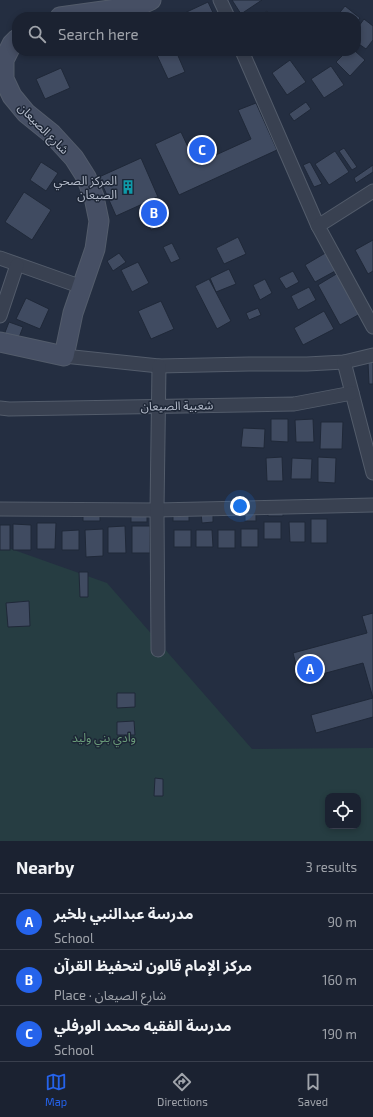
<!DOCTYPE html>
<html lang="en">
<head>
<meta charset="utf-8">
<style>
	body { margin:0; font-family:"Exo 2","Noto Sans Arabic",sans-serif; background:#242a39; color:#f1f3f6 }
	.controls { position:absolute; right:12px; bottom:12px; display:grid; overflow:hidden; border-radius:8px; box-shadow:0 2px 6px #0003 }
	.controls button { width:36px; height:36px; display:grid; place-items:center; padding:0; border:0; border-bottom:1px solid #393f4d; background:#1b2231; color:#f1f3f6; font:20px sans-serif }
	.you { position:absolute; left:240px; top:506px; width:14px; height:14px; margin:-10px; border:3px solid #fff; border-radius:50%; background:#1a73e8; box-shadow:0 0 0 6px #1a73e833 }
	.badge { display:grid; place-items:center; width:26px; height:26px; border-radius:50%; background:#2563eb; color:#fff; font-size:13px; font-weight:700 }
	.pin { position:absolute; translate:-50% -50%; border:2px solid #fff; box-shadow:0 1px 4px #0006 }
	.list { margin:0; padding:0; list-style:none }
	h2 { display:flex; justify-content:space-between; align-items:center; height:52px; margin:0; padding:0 16px; font-size:17px }
	h2 small { font-size:13px; font-weight:400; color:#a0a4ab }
	.list li { display:grid; grid-template-columns:26px 1fr auto; gap:12px; align-items:center; box-sizing:border-box; height:56px; padding:0 16px; border-top:1px solid #393f4d }
	.list b { display:block; font-size:15px; white-space:nowrap }
	.list p { margin:0; font-size:13px; white-space:nowrap; color:#a0a4ab }
	.list em { font-size:13px; font-style:normal; color:#a0a4ab }
	.icon { flex:none; width:22px; height:22px; fill:none; stroke:currentColor; stroke-width:2; stroke-linecap:round; stroke-linejoin:round }
	.map { position:relative; flex:none; width:373px; height:841px; overflow:hidden }
	.search { position:absolute; background:#1b2231; box-shadow:0 2px 6px #0003; left:12px; right:12px; top:12px; height:44px; display:flex; align-items:center; gap:10px; box-sizing:border-box; padding:0 14px; border-radius:16px; color:#a0a4ab; font-size:15px }
	.sheet { height:220px; background:#1b2231 }
	nav { display:flex; justify-content:space-around; align-items:center; box-sizing:border-box; height:56px; border-top:1px solid #393f4d; background:#1b2231; font-size:11px; color:#a0a4ab }
	nav a { display:grid; justify-items:center; gap:2px }
	nav .on { color:#2563eb }
	.map>svg:first-child { display:block }
</style>
</head>
<body>
<div class="map">
<svg width="373" height="841" viewBox="0 0 373 841">
	<rect width="100%" height="100%" fill="#242e41"/>
	<path fill="#263d42" fill-rule="evenodd" d="M 0,545 L 107,583 L 252,749 L 373,748 L 373,841 L 0,841 ZM 328,796 L 358,796 L 358,826 L 328,826 Z"/>
	<g fill="#404b61" stroke="#1f2838">
		<polygon points="232,0 262,0 241,14"/>
		<polygon points="208,2 215,17 176,17"/>
		<polygon points="345,6 360,18 356,23 356,17 337,16"/>
		<polygon points="267,11 271,17 257,17"/>
		<polygon points="364,19 373,26 373,40 366,49 356,42 356,30"/>
		<polygon points="155,51 176,51 185,72 168,79"/>
		<polygon points="347,51 355,51 365,60 350,76 336,62"/>
		<polygon points="290,60 306,82 287,95 272,73"/>
		<polygon points="331,66 344,85 324,98 311,79"/>
		<polygon points="61,68 70,88 45,99 36,79"/>
		<polygon points="306,102 311,109 294,121 289,114"/>
		<polygon points="256,103 277,150 179,195 155,144 181,132 196,164 251,139 238,110"/>
		<polygon points="344,148 357,167 352,170 339,151"/>
		<polygon points="335,151 349,172 329,185 315,164"/>
		<polygon points="141,158 158,197 116,216 99,177"/>
		<polygon points="41,162 58,173 46,191 30,180"/>
		<polygon points="310,162 322,184 314,187 303,165"/>
		<polygon points="373,165 373,172 356,183 354,178"/>
		<polygon points="24,192 51,210 32,240 5,222"/>
		<polygon points="157,197 169,222 151,230 140,205"/>
		<polygon points="238,237 246,254 224,264 216,248"/>
		<polygon points="373,240 373,271 368,274 355,250"/>
		<polygon points="172,243 180,259 171,263 163,247"/>
		<polygon points="327,252 337,270 315,282 305,265"/>
		<polygon points="119,253 126,262 113,271 107,261"/>
		<polygon points="138,262 149,283 132,292 121,270"/>
		<polygon points="229,269 236,284 216,292 210,278"/>
		<polygon points="293,271 299,282 286,289 279,278"/>
		<polygon points="338,273 360,314 340,325 318,285"/>
		<polygon points="209,279 231,321 217,329 195,286"/>
		<polygon points="265,279 272,293 260,300 253,285"/>
		<polygon points="309,287 316,300 298,310 291,296"/>
		<polygon points="26,298 49,309 40,329 16,319"/>
		<polygon points="161,301 174,329 151,339 138,311"/>
		<polygon points="258,308 261,315 249,320 246,313"/>
		<polygon points="324,311 334,329 303,345 294,328"/>
		<polygon points="9,322 23,327 18,340 4,335"/>
		<polygon points="373,361 373,384 369,384 368,362"/>
		<polygon points="271,419 288,419 288,442 271,441"/>
		<polygon points="313,419 314,442 296,442 295,420"/>
		<polygon points="321,422 343,422 342,449 320,449"/>
		<polygon points="243,428 265,429 264,448 241,447"/>
		<polygon points="282,457 283,481 267,481 266,458"/>
		<polygon points="318,457 336,458 335,483 318,482"/>
		<polygon points="292,458 312,459 311,479 291,479"/>
		<polygon points="283,510 283,516 268,516 268,511"/>
		<rect x="245" y="512" width="11" height="9"/>
		<polygon points="83,513 100,514 100,521 83,521"/>
		<polygon points="201,513 213,513 213,522 202,523"/>
		<rect x="131" y="514" width="16" height="8"/>
		<rect x="173" y="514" width="16" height="7"/>
		<rect x="311" y="519" width="16" height="24"/>
		<rect x="264" y="522" width="17" height="17"/>
		<polygon points="289,522 305,522 305,542 290,542"/>
		<polygon points="37,523 56,523 55,549 37,549"/>
		<polygon points="13,524 31,525 31,550 13,550"/>
		<rect x="0" y="525" width="10" height="25"/>
		<polygon points="125,526 126,553 108,553 108,527"/>
		<rect x="132" y="526" width="18" height="27"/>
		<polygon points="103,529 103,556 86,557 85,530"/>
		<rect x="241" y="529" width="17" height="18"/>
		<polygon points="79,530 79,550 62,550 62,531"/>
		<rect x="174" y="530" width="17" height="17"/>
		<polygon points="196,530 212,530 213,547 196,547"/>
		<rect x="218" y="530" width="17" height="18"/>
		<polygon points="79,572 88,572 88,597 80,597"/>
		<polygon points="29,601 30,626 8,627 6,603"/>
		<polygon points="373,613 373,717 316,733 311,715 373,698 363,663 300,680 293,653 367,633 362,616"/>
		<polygon points="117,693 135,693 135,707 117,708"/>
		<polygon points="134,721 135,735 117,735 117,722"/>
		<polygon points="155,778 163,779 163,796 154,796"/>
	</g>
	<g fill="none" stroke-linecap="round" stroke-linejoin="round">
		<defs>
			<g id="street">
				<polyline points="220,0 228,17"/>
				<polyline points="242,51 318,226"/>
				<polyline points="373,191 318,226 373,327"/>
				<polyline points="0,258 82,287"/>
				<polyline points="0,316 17,265"/>
				<polyline points="64,356 159,366 249,364 307,364 344,362 373,355"/>
				<polyline points="344,362 373,473"/>
				<polyline points="0,408 9,409 294,404 352,393"/>
				<polyline points="0,509 157,510 373,505"/>
				<polyline points="158,650 157,510 159,366"/>
			</g>
			<g id="secondary">
				<polyline points="60,17 138,6 151,0"/>
				<polyline points="0,342 64,356 73,313 95,249 99,221 94,197 86,177 74,158 52,134 26,113 12,96 4,79 4,60 12,44 17,39"/>
			</g>
		</defs>
		<use href="#street" stroke="#535c6b" stroke-width="15"/>
		<use href="#secondary" stroke="#535c6b" stroke-width="21"/>
		<use href="#street" stroke="#394151" stroke-width="13"/>
		<use href="#secondary" stroke="#464f64" stroke-width="19"/>
	</g>
	<defs>
		<symbol id="building-bare" viewBox="-9 -9 18 18"><path d="M-4-6H4V6H1V3H-1V6H-4ZM-2.5-4.3h1.7v1.8h-1.7ZM.8-4.3h1.7v1.8H.8ZM-2.5-1h1.7V.8h-1.7ZM.8-1h1.7V.8H.8Z" fill="#0f9aa8" stroke="#1d2636" stroke-width="2.5" paint-order="stroke"/></symbol>
	</defs>
	<g fill-rule="evenodd">
		<use href="#building-bare" x="118" y="177" width="20" height="20"/>
	</g>
	<g text-anchor="middle" dominant-baseline="central" stroke-width="3" stroke-linejoin="round" paint-order="stroke">
		<g font-size="12" fill="#b5bccb" stroke="#1d2636">
			<text transform="translate(44 128) rotate(45)">شارع الصيعان</text>
			<text transform="translate(177 405) rotate(-1)">شعبية الصيعان</text>
		</g>
		<g font-size="12" fill="#b5bccb" stroke="#1d2636" text-anchor="end">
			<text x="117" y="180">المركز الصحي<tspan x="117" dy="14">الصيعان</tspan></text>
		</g>
		<g font-size="12" fill="#6b9d7a" stroke="#1d2636">
			<text x="104" y="737">وادي بني وليد</text>
		</g>
	</g>
</svg>
<div class="controls">
<button><svg class="icon" aria-label="locate" viewBox="0 0 24 24"><circle cx="12" cy="12" r="6"/><path d="M12 2v4M12 18v4M2 12h4M18 12h4"/></svg></button>
</div>
<div class="you"></div>
<div class="pin badge" style="left:310px;top:669px">A</div>
<div class="pin badge" style="left:154px;top:213px">B</div>
<div class="pin badge" style="left:202px;top:150px">C</div>
<div class="search"><svg class="icon" aria-label="search" viewBox="0 0 24 24"><circle cx="10" cy="10" r="6"/><path d="M15 15l6 6"/></svg>Search here</div>
</div>
<section class="sheet">
<h2>Nearby<small>3 results</small></h2>
<ul class="list">
<li><span class="badge">A</span><div><b>مدرسة عبدالنبي بلخير</b><p>School</p></div><em>90 m</em></li>
<li><span class="badge">B</span><div><b>مركز الإمام قالون لتحفيظ القرآن</b><p>Place · شارع الصيعان</p></div><em>160 m</em></li>
<li><span class="badge">C</span><div><b>مدرسة الفقيه محمد الورفلي</b><p>School</p></div><em>190 m</em></li>
</ul>
</section>
<nav>
<a class="on"><svg class="icon" aria-label="map" viewBox="0 0 24 24"><path d="M3 6l6-2 6 2 6-2v14l-6 2-6-2-6 2zM9 4v14M15 6v14"/></svg>Map</a>
<a><svg class="icon" aria-label="directions" viewBox="0 0 24 24"><path d="M12 3l9 9-9 9-9-9zM9 14v-3h6M13 9l2 2-2 2"/></svg>Directions</a>
<a><svg class="icon" aria-label="saved" viewBox="0 0 24 24"><path d="M7 4h10v16l-5-4-5 4z"/></svg>Saved</a>
</nav>
</body>
</html>
